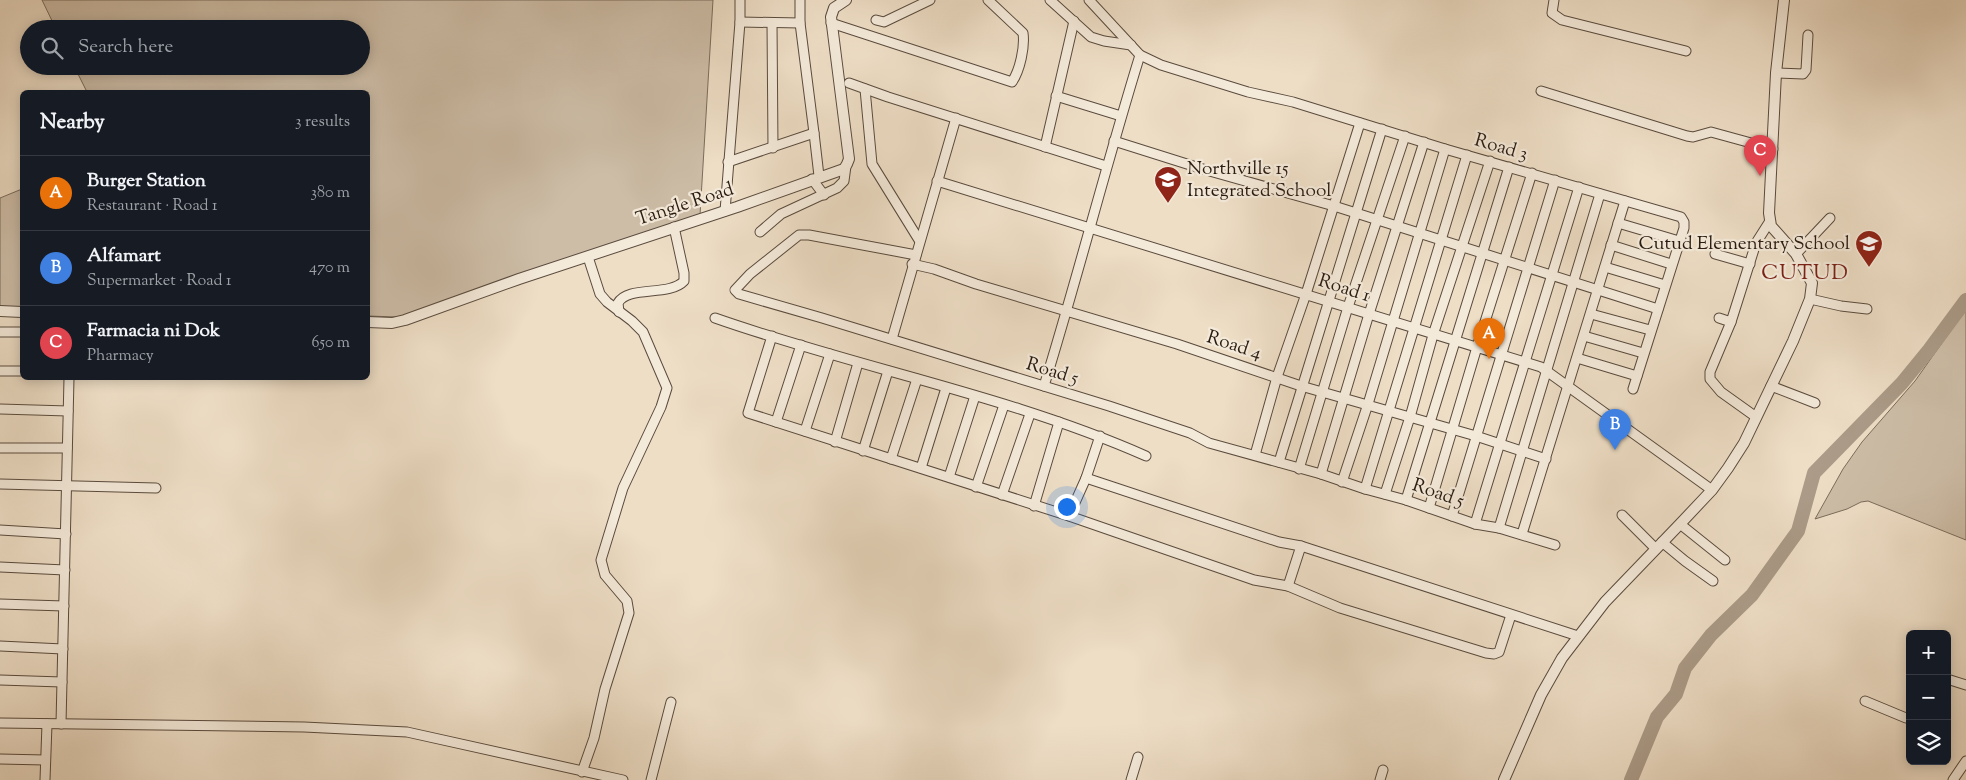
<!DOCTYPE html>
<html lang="en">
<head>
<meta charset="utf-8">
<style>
	body { margin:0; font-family:"Sorts Mill Goudy",serif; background:#20242c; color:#f1f3f6 }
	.controls { position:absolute; right:15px; bottom:15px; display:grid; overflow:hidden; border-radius:8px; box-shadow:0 2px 12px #0003 }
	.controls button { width:45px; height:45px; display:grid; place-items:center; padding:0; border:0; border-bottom:1px solid #363941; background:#171b24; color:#f1f3f6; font:25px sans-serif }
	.you { position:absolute; left:1066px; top:506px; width:18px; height:18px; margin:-12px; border:4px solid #fff; border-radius:50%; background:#1a73e8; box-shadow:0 0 0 8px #1a73e833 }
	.badge { display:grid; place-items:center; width:32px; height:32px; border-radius:50%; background:#7c3aed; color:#fff; font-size:16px; font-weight:700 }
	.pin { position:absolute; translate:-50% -41px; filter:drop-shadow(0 1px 2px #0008) }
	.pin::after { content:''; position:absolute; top:26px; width:18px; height:15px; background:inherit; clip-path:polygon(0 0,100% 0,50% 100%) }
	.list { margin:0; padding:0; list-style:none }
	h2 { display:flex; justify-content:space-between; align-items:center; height:65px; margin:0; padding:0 20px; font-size:21px }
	h2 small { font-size:16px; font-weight:400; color:#9ea1a6 }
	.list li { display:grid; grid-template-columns:32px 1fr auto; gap:15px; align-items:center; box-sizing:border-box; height:75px; padding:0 20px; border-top:1px solid #363941 }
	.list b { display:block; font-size:19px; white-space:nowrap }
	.list p { margin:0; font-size:16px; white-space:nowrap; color:#9ea1a6 }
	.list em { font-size:16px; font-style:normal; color:#9ea1a6 }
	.icon { flex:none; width:28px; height:28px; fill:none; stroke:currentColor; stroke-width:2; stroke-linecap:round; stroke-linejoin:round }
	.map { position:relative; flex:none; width:1966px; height:780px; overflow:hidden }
	.search { position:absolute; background:#171b24; box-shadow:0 2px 12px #0003; left:20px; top:20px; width:350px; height:55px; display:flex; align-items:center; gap:12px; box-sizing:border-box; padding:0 18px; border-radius:28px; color:#9ea1a6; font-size:19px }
	.panel { position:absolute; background:#171b24; box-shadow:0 2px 12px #0003; left:20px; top:90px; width:350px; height:290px; border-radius:8px }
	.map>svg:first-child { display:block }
</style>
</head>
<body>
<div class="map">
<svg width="1966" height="780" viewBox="0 0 1966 780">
	<rect width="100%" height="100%" fill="#eedec6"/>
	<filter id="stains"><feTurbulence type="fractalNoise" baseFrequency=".004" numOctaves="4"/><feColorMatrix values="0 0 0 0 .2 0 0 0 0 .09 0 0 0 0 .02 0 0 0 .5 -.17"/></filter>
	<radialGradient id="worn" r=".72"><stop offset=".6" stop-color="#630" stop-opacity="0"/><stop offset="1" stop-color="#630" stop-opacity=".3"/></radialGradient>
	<g fill="#cdbda7" stroke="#7b6c5c">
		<polygon points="42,0 713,0 700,215 398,317 368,316 368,92 87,92 74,66 361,66 361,29 56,29"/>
		<polygon points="22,189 22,309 0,308 0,198"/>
		<polygon points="1966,309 1966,540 1868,501 1861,502 1847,509 1815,519 1843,469 1862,442 1915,381"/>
	</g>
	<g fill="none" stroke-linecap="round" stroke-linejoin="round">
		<polyline stroke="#ab9b88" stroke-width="14" points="1631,780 1657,717 1676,694 1685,668 1711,635 1752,595 1798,531 1814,473 1902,383 1929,350 1966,300"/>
		<defs>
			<g id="minor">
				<polyline points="1050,0 1091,37 1104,41 1131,45"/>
				<polyline points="1089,0 1140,55 1161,65 1248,92 1293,102 1445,149 1681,217 1684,222 1684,228 1633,389"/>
				<polyline points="1554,0 1552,13 1562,20 1686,51"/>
				<polyline points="876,20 884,22 930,0"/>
				<polyline points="740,22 800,23"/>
				<polyline points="772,23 773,148"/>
				<path d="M 831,23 L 1012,82 C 1020,70 1025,47 1023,33 L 988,0"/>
				<polyline points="1776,73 1803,74 1806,70 1808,35"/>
				<polyline points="849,83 888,97 1106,166"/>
				<polyline points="865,89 872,164 919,240"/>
				<polyline points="1541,91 1687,136 1693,137 1711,132 1773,149"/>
				<polyline points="1056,96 1121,116"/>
				<polyline points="814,133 819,176"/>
				<polyline points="1114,141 1206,170 1334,206 1658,309"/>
				<polyline points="1045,147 1074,21"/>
				<polyline points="728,162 814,133 800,23 800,0"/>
				<polyline points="812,179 824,195"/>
				<polyline points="937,181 1541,367 1712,490"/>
				<polyline points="725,211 740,22 740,0"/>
				<polyline points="1618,223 1679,241"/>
				<polyline points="760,232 781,214 837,188 844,181 846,166"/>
				<polyline points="1611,245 1671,264"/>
				<polyline points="1715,254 1750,264"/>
				<polyline points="1796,254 1830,218"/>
				<polyline points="916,255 809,235 799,235 750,274 735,290 739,294 822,318 1109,406 1190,433 1209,443 1321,474 1365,489 1406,500 1475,524 1499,528 1555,545"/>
				<polyline points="912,264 934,269 976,284 1177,344 1301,386 1476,436 1546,459"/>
				<polyline points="1605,267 1665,285"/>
				<polyline points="1810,299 1841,306 1867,309"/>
				<path d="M 619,312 L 618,303 C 628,285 669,297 684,281 L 684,273 L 674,227"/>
				<polyline points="1591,314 1650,330"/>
				<path d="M 715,318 C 857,368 1008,395 1146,456"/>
				<polyline points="1719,318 1731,322"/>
				<polyline points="0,332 22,332"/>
				<polyline points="772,336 748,413 1069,516 1254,580 1288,586 1340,608 1486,653 1494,654 1499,652 1511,615"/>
				<polyline points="1584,336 1643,353"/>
				<polyline points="892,339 956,118"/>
				<polyline points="1577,358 1637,376"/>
				<polyline points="0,371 22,371"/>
				<path d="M 1044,386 C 1078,276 1106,165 1140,55"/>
				<polyline points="1771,386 1815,403"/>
				<polyline points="0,409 68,411"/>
				<polyline points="1756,417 1721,392 1710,379 1710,372 1731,322 1756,243 1770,221"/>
				<polyline points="776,422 801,345"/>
				<polyline points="805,431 830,354"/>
				<polyline points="835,442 858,363"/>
				<polyline points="0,448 67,448"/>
				<polyline points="863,451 888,371"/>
				<polyline points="1255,455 1277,377 1306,294 1360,123"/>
				<polyline points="891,459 917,379"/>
				<polyline points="1279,462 1382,129"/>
				<polyline points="921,468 946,388"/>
				<polyline points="1299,469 1348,307 1405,136"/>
				<polyline points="1321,474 1369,314 1424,142"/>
				<polyline points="949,477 975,396"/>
				<polyline points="1086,478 1279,542 1301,546 1578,636"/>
				<polyline points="1342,482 1368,404 1445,149"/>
				<polyline points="0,484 156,488"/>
				<polyline points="976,487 1004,405"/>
				<polyline points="1365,489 1467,155"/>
				<polyline points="1385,494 1410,417 1433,335 1490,161"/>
				<polyline points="1002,495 1030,414"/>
				<polyline points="1406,500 1509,167"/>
				<polyline points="1034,506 1059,422"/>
				<polyline points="1429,508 1477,347 1532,173"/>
				<polyline points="1622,515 1656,549"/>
				<polyline points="1069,516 1086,478 1100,436"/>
				<polyline points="1452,516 1555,180"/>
				<polyline points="1475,524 1579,187"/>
				<polyline points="1680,524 1725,560"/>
				<polyline points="1499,528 1600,194"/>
				<polyline points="0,530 66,534"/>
				<polyline points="1522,534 1625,201"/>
				<polyline points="1662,542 1685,561 1713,581"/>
				<polyline points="0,567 65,570"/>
				<polyline points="1288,586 1301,546"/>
				<polyline points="0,604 64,606"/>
				<polyline points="0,646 63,649"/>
				<polyline points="1947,679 1966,685"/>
				<polyline points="0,680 62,682"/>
				<polyline points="1865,701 1906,718 1910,716"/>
				<polyline points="0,723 304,727 407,732 623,780"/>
				<polyline points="61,724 69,378"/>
				<polyline points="0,759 45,760"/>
				<polyline points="582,772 594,738 605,689 629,613 627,601 605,575 601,560 623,488 661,407 667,388 643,332 632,321 607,302 600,294 588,257"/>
				<polyline points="45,780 47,724"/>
				<polyline points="651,780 671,702"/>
				<polyline points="1131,780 1138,757"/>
				<polyline points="1380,780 1383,770"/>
				<polyline points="1953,780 1966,761"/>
			</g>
			<g id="tertiary">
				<polyline points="0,311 22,312"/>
				<polyline points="368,322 392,323 405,320 519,279 737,207 844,169 847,164 849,159 831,17 834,8 846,0"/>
				<polyline points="1504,780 1541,695 1562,658 1605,602 1680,524 1712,490 1728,468 1744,443 1793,341 1810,299 1812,283 1796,254 1771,226 1769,213 1776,73 1784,0"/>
			</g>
		</defs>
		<use href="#minor" stroke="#5a4b3e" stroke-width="11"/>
		<use href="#tertiary" stroke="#5a4b3e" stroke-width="12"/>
		<use href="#minor" stroke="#f4eada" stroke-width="9"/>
		<use href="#tertiary" stroke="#f4eada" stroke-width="10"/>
	</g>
	<defs>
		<symbol id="school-pin" viewBox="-11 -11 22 30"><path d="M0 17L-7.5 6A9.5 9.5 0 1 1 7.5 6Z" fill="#8f2418" stroke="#f4eada"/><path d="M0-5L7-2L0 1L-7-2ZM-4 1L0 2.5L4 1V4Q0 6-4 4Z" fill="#fff"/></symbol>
	</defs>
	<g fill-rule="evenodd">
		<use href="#school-pin" x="1152" y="164" width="32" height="43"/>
		<use href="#school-pin" x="1853" y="228" width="32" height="43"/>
	</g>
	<g text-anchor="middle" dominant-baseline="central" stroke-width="4.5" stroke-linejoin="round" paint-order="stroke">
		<g font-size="19" fill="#291a11" stroke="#f4eada">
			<text transform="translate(1501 148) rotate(16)">Road 3</text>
			<text transform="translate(685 205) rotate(-18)">Tangle Road</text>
			<text transform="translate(1344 289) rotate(18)">Road 1</text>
			<text transform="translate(1234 346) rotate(18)">Road 4</text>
			<text transform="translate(1052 372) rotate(17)">Road 5</text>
			<text transform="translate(1438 494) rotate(19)">Road 5</text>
		</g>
		<g font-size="19" fill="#291a11" stroke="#f4eada" text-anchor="start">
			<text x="1187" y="169">Northville 15<tspan x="1187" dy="22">Integrated School</tspan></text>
			<text x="1850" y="244" text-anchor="end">Cutud Elementary School</text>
		</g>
		<g font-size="21" letter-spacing="1" fill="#7a1f14" stroke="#f4eada">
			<text x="1805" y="274">CUTUD</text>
		</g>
	</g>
	<rect width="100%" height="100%" filter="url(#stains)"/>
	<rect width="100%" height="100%" fill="url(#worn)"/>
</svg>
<div class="controls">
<button>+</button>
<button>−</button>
<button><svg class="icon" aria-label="layers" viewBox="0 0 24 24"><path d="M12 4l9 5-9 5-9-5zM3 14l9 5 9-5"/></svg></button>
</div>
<div class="you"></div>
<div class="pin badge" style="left:1489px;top:359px;background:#e8710a">A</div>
<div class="pin badge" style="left:1615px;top:450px;background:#3f7fe0">B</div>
<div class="pin badge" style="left:1760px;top:176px;background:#e0444e">C</div>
<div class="search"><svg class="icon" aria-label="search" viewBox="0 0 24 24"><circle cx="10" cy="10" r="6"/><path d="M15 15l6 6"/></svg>Search here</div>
<section class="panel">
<h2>Nearby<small>3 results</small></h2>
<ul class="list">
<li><span class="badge" style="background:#e8710a">A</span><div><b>Burger Station</b><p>Restaurant · Road 1</p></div><em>380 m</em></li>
<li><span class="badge" style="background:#3f7fe0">B</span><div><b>Alfamart</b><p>Supermarket · Road 1</p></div><em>470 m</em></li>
<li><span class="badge" style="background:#e0444e">C</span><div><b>Farmacia ni Dok</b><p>Pharmacy</p></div><em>650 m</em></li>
</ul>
</section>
</div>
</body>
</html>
